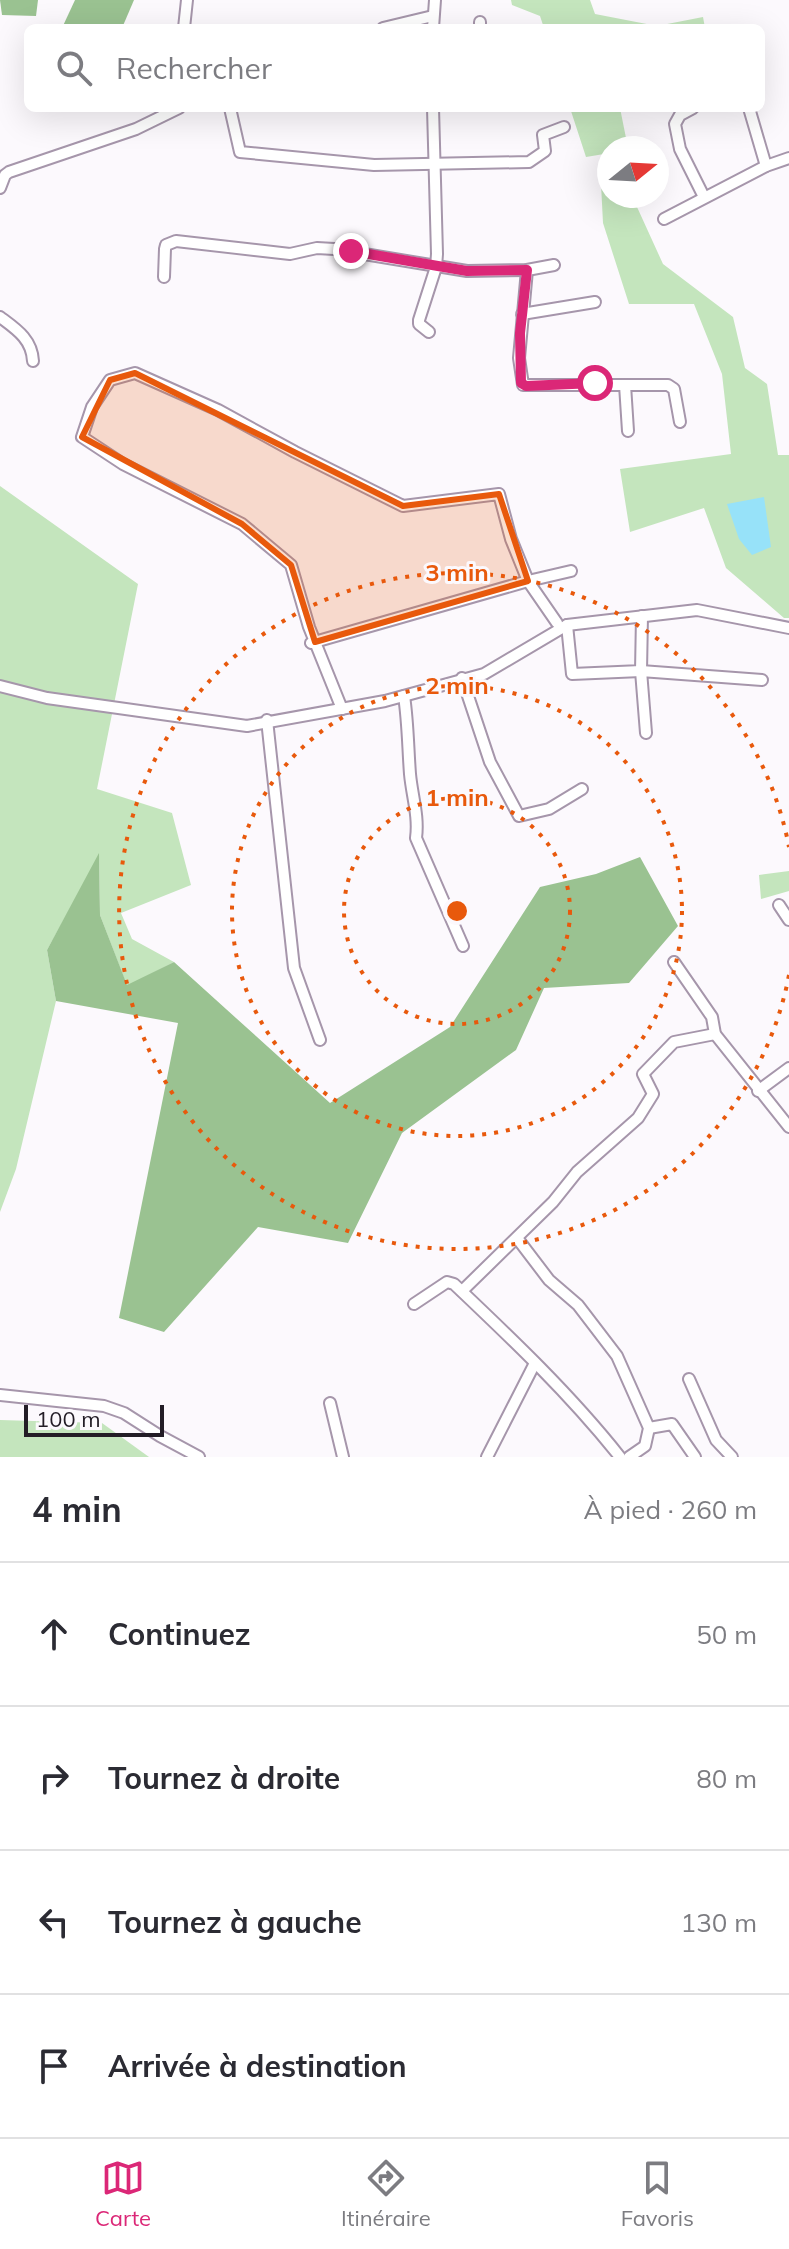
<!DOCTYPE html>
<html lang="fr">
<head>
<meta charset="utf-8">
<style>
	body { margin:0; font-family:Mulish,sans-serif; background:#f7f7f7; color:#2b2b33 }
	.compass { position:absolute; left:597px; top:136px; width:72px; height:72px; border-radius:50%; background:#fff; box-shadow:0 8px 32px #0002; rotate:72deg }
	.scale { position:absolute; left:24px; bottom:20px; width:140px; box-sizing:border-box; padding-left:8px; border:4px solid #231d26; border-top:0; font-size:22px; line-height:28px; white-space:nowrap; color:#231d26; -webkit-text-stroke:6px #fcf9fd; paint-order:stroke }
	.stop { position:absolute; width:24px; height:24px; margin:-18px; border:6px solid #db2777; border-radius:50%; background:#fff }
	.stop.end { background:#db2777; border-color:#fff; box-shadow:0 2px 8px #0008 }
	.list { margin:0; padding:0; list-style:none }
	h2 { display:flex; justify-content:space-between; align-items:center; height:104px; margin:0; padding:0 32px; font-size:34px }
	h2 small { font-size:26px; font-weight:400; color:#7c7c81 }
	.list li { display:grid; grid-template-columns:52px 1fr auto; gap:24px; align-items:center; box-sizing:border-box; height:144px; padding:0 32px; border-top:2px solid #e1e1e2 }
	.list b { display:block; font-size:30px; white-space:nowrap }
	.list em { font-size:26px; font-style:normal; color:#7c7c81 }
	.icon { flex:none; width:44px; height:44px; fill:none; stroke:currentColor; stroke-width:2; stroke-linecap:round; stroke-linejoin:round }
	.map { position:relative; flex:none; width:789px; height:1457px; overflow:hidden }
	.search { position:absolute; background:#fff; box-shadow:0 8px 32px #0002; left:24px; right:24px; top:24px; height:88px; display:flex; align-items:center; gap:20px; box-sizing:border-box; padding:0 28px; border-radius:12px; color:#7c7c81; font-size:30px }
	.sheet { height:680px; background:#fff }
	nav { display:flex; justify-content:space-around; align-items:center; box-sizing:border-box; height:112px; border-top:2px solid #e1e1e2; background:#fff; font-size:22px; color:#7c7c81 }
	nav a { display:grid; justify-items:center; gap:4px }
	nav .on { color:#db2777 }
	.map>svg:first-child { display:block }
</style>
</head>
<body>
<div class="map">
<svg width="789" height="1457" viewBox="0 0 789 1457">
	<rect width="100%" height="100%" fill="#fcf9fd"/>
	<g fill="#c4e5bd">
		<polygon points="511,0 590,0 595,14 657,26 703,17 705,28 544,28 540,16 512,5"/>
		<polygon points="570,108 620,108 628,148 609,148 609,196 632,196 663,264 733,317 745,368 767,384 778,455 789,455 789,618 784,618 726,568 704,508 630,532 620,469 731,454 722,374 694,304 629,304 603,223 601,184 608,174 604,154 586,157"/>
		<polygon points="0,486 138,584 97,789 172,813 191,885 121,913 132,939 174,962 127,986 100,915 99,856 47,950 56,1001 16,1169 0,1212"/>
		<polygon points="789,871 789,891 761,899 759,875"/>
		<polygon points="0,1420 102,1423 149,1457 0,1457"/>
	</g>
	<g fill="#9ac291">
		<polygon points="0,0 38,0 36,16 2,15"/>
		<polygon points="75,0 134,0 122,28 62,28"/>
		<polygon points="99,853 100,915 127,985 174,962 330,1103 450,1027 540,887 596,874 640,857 678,926 629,983 544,988 516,1050 402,1133 348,1243 258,1227 164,1332 119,1318 178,1023 56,1001 47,950"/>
	</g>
	<polygon fill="#97e2f9" points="764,497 771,547 752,555 739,539 727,504"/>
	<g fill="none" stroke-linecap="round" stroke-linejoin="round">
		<defs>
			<g id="minor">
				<polyline points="480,22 480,28"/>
				<polyline points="184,28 187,0"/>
				<polyline points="383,28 433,16"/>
				<polyline points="433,28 435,0"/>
				<polyline points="230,108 240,152 374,165 529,162 545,151 543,135 564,127"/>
				<polyline points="693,108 680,115 675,124 680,149 704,197"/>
				<polyline points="749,108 766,166"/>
				<polyline points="0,188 5,175 9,172 136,129 179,108"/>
				<polyline points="664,219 766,166 789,158"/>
				<polyline points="527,270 519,358 523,385 668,385 674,389 680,422"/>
				<polyline points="164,277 165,249 166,245 176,241 290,254 317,248 334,249 467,271 527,270 554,265"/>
				<polyline points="522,314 595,302"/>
				<path d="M 0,317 C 16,329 32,339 33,361"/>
				<polyline points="429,332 419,324 419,320 436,267 437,254 433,108"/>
				<polyline points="625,385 628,431"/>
				<polyline points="567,625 572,674 641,671 642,616"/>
				<polyline points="311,643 528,581 571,571"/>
				<polyline points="462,678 490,762 519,816 549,809 582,789"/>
				<polyline points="0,686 47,698 247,726 385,701 484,674 567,625 697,610 789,628"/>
				<path d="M 404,696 C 408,722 408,748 410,774 C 412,796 419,816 416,838 L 463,946"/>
				<polyline points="342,709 309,627 291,565 242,524 123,464 82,437 92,407 110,380 135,373 218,410 295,452 403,506 499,494 511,539 528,581 557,623"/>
				<polyline points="267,720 294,968 320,1040"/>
				<polyline points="646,733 641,671 762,680"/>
				<polyline points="779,905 789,920"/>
				<polyline points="674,962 712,1017 715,1034 789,1127"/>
				<polyline points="758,1091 789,1068"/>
				<polyline points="517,1238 549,1280 578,1305 617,1356 649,1428 645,1446 629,1457"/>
				<polyline points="462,1291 553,1202 577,1172 638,1118 653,1094 643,1074 674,1042 715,1034"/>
				<path d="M 414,1304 L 447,1282 L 454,1284 C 512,1339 570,1394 620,1457"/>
				<polyline points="689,1379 716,1440 732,1457"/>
				<polyline points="0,1395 104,1406 124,1413 160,1436 199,1457"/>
				<polyline points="330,1403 343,1457"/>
				<polyline points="649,1428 672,1424 695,1457"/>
				<polyline points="487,1457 535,1363"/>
			</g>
		</defs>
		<use href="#minor" stroke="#a696ab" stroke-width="14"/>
		<use href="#minor" stroke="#fff" stroke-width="10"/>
	</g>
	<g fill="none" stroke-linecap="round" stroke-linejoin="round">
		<polyline stroke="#db2777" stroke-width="10" points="351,251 467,271 527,270 520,333 521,383 526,386 595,383"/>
	</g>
	<path fill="#e8590c" fill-opacity="0.2" stroke="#e8590c" stroke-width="6" stroke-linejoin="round" d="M 135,373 L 403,506 L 499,494 L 528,581 L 315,642 L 291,565 L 242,524 L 82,437 L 110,380 Z"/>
	<g fill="none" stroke="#e8590c" stroke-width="4" stroke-dasharray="4 8">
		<circle cx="457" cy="911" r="113"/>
		<circle cx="457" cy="911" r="225"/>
		<path d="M789 975A338 338 0 1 1 789 847"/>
	</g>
	<circle cx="457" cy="911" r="12" fill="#e8590c" stroke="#fcf9fd" stroke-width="4"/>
	<g font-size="24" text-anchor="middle" font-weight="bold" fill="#e8590c" stroke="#fcf9fd" stroke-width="6" stroke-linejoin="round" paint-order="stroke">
		<text x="457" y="581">3 min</text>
		<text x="457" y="694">2 min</text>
		<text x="457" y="806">1 min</text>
	</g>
</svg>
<svg class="compass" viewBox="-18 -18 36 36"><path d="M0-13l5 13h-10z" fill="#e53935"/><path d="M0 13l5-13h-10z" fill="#7c7c81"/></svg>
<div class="scale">100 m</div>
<div class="stop" style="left:595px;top:383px"></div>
<div class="stop end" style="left:351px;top:251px"></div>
<div class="search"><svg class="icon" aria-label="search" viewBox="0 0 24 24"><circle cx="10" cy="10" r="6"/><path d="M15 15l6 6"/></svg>Rechercher</div>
</div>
<section class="sheet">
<h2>4 min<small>À pied · 260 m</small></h2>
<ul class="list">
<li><svg class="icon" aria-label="ahead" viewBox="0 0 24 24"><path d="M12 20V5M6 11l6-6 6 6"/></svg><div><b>Continuez</b></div><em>50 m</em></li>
<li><svg class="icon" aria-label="right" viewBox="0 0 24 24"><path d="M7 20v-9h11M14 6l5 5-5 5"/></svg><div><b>Tournez à droite</b></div><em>80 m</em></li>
<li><svg class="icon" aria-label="left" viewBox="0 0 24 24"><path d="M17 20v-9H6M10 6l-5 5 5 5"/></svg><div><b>Tournez à gauche</b></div><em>130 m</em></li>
<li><svg class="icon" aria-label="arrive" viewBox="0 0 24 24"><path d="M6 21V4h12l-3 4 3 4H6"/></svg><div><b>Arrivée à destination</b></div></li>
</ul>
</section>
<nav>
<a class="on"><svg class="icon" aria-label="map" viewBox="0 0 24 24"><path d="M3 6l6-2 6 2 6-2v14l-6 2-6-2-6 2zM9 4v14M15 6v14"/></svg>Carte</a>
<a><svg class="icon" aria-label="directions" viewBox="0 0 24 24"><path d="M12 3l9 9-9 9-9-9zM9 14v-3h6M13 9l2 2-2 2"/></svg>Itinéraire</a>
<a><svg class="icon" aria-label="saved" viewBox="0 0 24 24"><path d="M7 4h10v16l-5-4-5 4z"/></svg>Favoris</a>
</nav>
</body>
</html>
